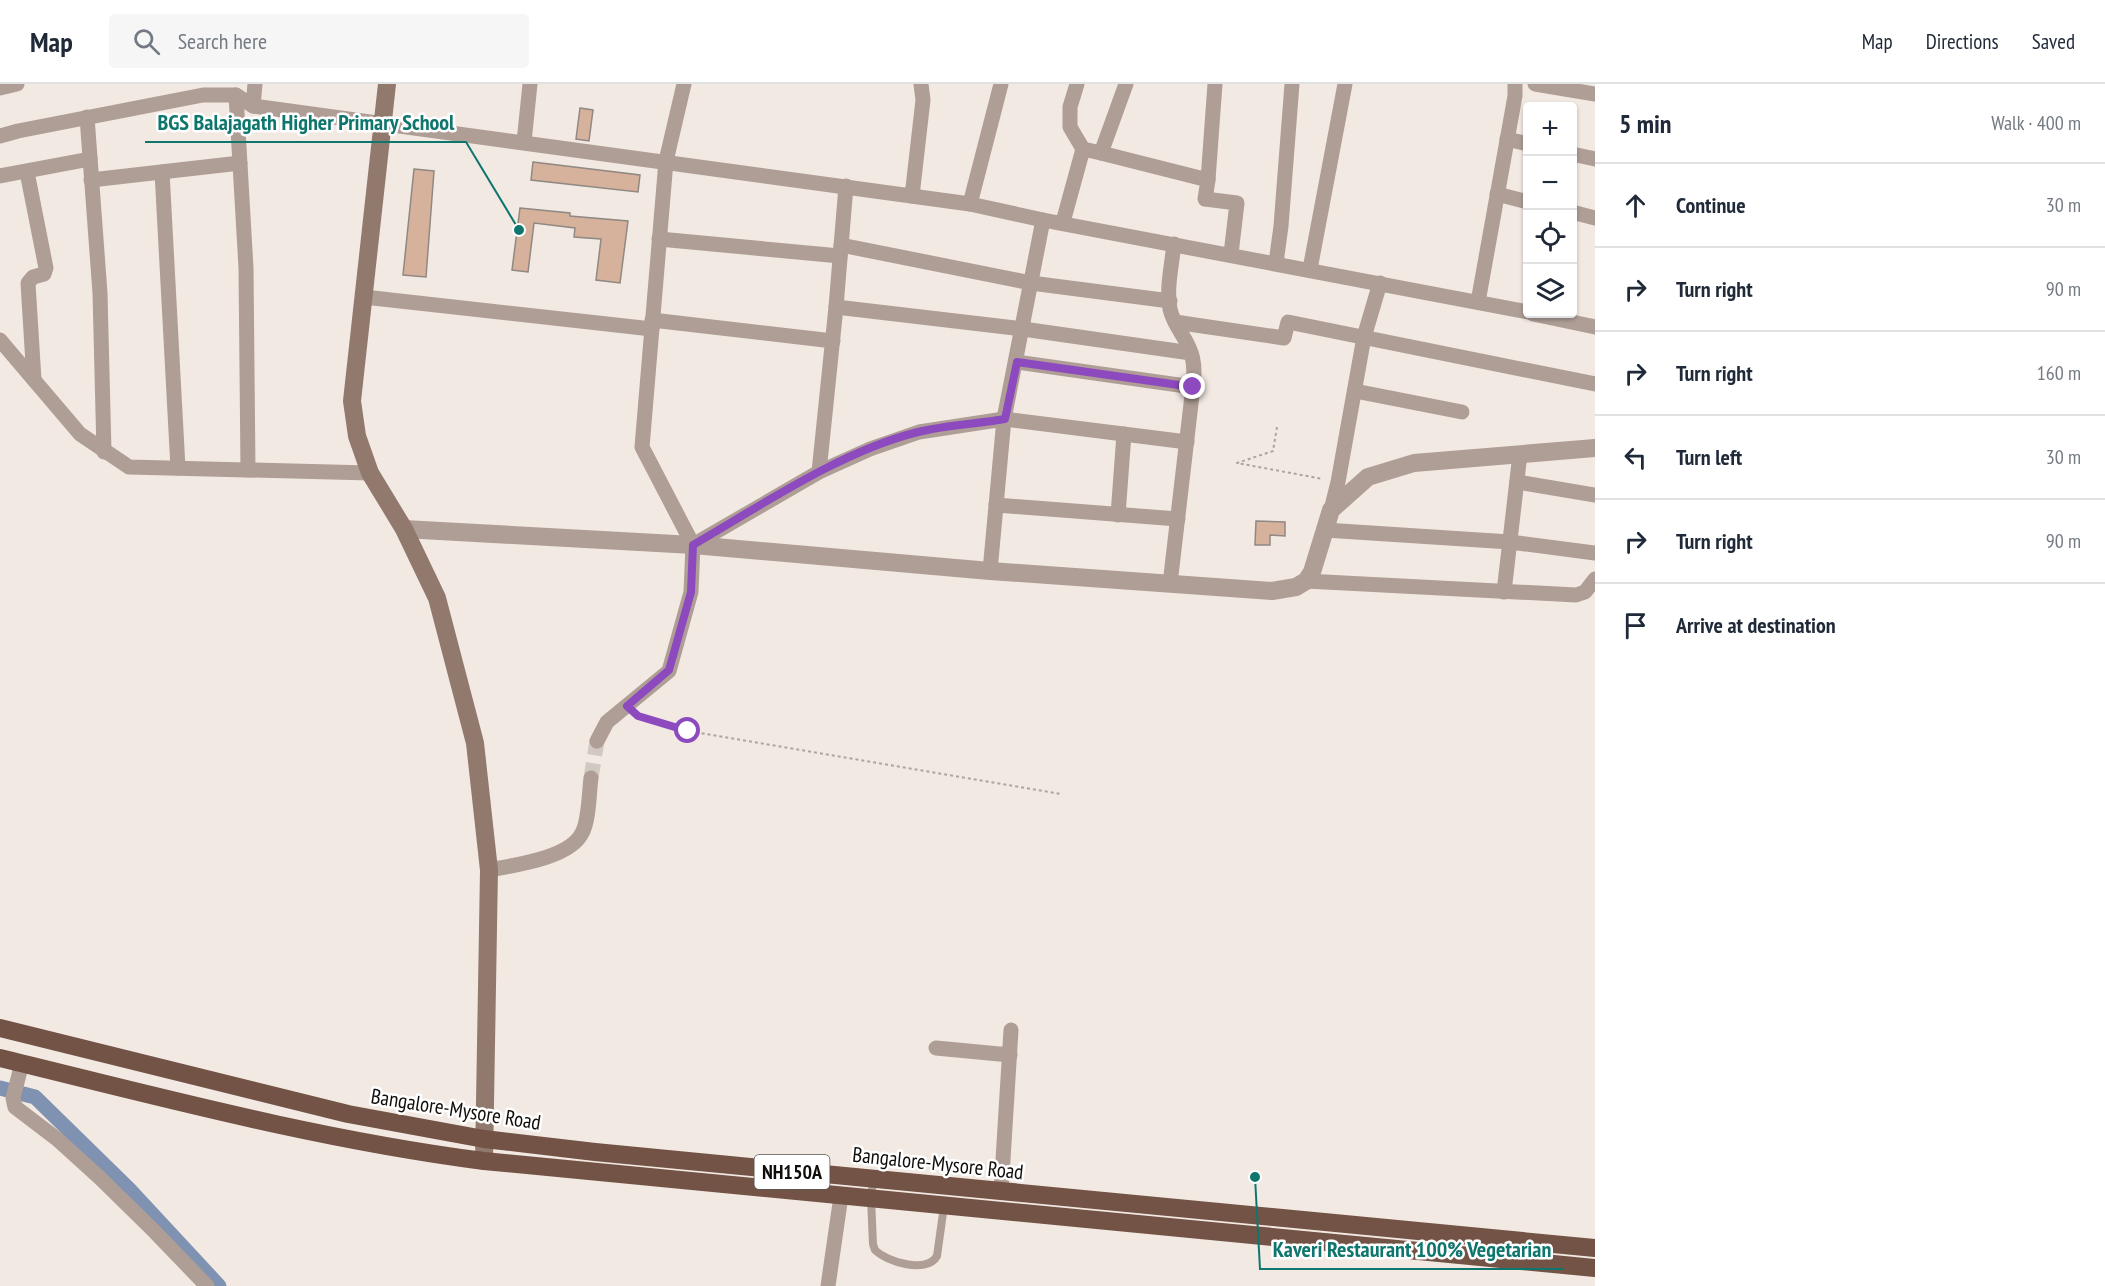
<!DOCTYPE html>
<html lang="en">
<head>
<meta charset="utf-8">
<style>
	body { margin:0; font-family:"PT Sans Narrow",sans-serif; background:#f6f6f7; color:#1f2937 }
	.controls { position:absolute; right:18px; top:18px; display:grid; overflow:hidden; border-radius:6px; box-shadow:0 2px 4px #0004 }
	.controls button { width:54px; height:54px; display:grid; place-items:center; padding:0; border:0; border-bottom:2px solid #e0e1e3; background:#fff; color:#1f2937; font:30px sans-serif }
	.stop { position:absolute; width:18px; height:18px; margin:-14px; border:4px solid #8c4abe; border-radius:50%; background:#fff }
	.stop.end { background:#8c4abe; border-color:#fff; box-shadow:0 2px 6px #0008 }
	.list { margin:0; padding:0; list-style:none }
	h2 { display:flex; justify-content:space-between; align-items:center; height:78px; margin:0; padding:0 24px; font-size:26px }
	h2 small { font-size:20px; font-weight:400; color:#747a83 }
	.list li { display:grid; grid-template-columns:39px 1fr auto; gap:18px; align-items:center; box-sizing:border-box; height:84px; padding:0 24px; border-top:2px solid #e0e1e3 }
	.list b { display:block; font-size:22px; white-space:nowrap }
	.list em { font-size:20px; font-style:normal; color:#747a83 }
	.icon { flex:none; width:33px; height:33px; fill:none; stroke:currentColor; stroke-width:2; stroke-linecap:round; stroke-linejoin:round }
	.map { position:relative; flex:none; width:1595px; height:1202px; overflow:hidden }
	header { display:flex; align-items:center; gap:36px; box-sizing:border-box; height:84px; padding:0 30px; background:#fff; border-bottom:2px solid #e0e1e3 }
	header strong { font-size:28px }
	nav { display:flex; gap:33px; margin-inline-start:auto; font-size:21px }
	.search { width:420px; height:54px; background:#f6f6f7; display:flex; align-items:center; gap:15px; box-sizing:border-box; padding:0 21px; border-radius:6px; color:#747a83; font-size:22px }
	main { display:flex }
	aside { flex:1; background:#fff }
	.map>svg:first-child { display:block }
</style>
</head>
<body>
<header>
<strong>Map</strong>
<div class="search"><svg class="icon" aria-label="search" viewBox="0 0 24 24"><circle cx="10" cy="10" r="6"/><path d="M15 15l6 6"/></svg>Search here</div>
<nav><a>Map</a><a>Directions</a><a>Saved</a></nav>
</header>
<main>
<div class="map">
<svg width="1595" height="1202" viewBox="0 0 1595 1202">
	<rect width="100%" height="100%" fill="#f3e9e3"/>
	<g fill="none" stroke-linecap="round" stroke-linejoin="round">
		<polyline stroke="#7f92b1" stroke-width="15" points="0,1004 35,1013 129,1105 219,1202"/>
	</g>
	<g fill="#d6b29c" stroke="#908883" stroke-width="1.5">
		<polygon points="580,24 593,26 589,57 576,55"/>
		<polygon points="533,78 640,91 638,108 531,96"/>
		<polygon points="414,85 434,87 426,193 403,191"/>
		<polygon points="520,124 570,129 570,132 628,137 620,199 596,196 601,155 574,153 575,144 534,139 528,188 512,186"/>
		<polygon points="1256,437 1285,438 1285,452 1270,451 1270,461 1255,461"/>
	</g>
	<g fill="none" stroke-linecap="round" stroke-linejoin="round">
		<polyline stroke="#d1c8c3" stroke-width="15" stroke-dasharray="15 8" stroke-linecap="butt" points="591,694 597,657"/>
		<g stroke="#aca49f" stroke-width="2" stroke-dasharray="3 3" stroke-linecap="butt">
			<polyline points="1277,343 1273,367 1237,379 1323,395"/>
			<polyline points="638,632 688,647 1061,710"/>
		</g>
		<path stroke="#af9e96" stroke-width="8" d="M 873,1096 L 871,1115 L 873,1160 L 875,1166 C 887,1178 927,1190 937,1172 L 944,1122"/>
		<g stroke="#af9e96" stroke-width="15">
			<polyline points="1077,0 1070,23 1070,43 1083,65"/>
			<polyline points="1535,0 1595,10"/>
			<polyline points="0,4 17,0"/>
			<polyline points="236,11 246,184 248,386"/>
			<polyline points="253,22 255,0"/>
			<polyline points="87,33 100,209 104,368"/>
			<polyline points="0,52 18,47 203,11 236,11 253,22 970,120 1043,136 1528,228"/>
			<polyline points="1507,55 1528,60"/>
			<polyline points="524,58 530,0"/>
			<polyline points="1101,69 1208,96 1205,115 1237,119 1231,170"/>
			<polyline points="1572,70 1595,75"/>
			<polyline points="27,88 46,184 44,190 33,193 28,199 34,296"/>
			<polyline points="162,88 178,384"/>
			<polyline points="0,92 90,75"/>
			<polyline points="91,96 240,79"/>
			<polyline points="1208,96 1215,0"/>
			<polyline points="1497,110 1528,118"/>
			<polyline points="912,112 923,16 921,0"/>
			<polyline points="970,120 1001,0"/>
			<polyline points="1572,128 1595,134"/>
			<polyline points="1063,138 1083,65 1101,69 1126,0"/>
			<polyline points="659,155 840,172"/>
			<polyline points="841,161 1031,199 1170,217"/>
			<polyline points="1276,179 1281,142 1292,0"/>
			<polyline points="1310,185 1345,0"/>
			<polyline points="364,213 652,245"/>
			<polyline points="1478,218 1515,12 1515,0"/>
			<polyline points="836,223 1023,245 1191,269"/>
			<polyline points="1533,230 1595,243"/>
			<polyline points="652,236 833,257"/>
			<polyline points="1175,238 1284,254 1288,238 1595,300"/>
			<polyline points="0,256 80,350 129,383 370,389"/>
			<polyline points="1016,278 1193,303"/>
			<polyline points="1355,307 1462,328"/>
			<polyline points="819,388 836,223 846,102"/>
			<polyline points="1517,398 1595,411"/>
			<polyline points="996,421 1178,435"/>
			<polyline points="1331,426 1338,398 1364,253 1380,199"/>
			<polyline points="1118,431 1124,350"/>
			<polyline points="1325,446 1510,458 1595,469"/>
			<polyline points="693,461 819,388 870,365 919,348 1004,335 1187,358"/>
			<polyline points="990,487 1004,335 1043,136"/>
			<polyline points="1306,497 1576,511 1585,508 1595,495"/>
			<path d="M 1170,500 L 1194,294 C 1194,284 1194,275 1190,266 C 1185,252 1173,240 1170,225 C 1166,205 1172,180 1174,160"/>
			<polyline points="1504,508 1520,370"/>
			<polyline points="597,657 607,638 669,587 691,508 693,461 642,363 666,77 684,0"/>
			<path d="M 489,786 C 515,781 570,774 582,749 C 589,737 589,709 591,694"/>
			<polyline points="936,964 1010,971"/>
			<polyline points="22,979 13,1014 15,1023 57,1055 100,1094 155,1148 207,1202"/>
			<polyline points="1001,1108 1011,946"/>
			<polyline points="828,1202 841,1112"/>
		</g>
		<polyline stroke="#af9e96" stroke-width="18" points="404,445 693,461 990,487 1272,507 1296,503 1306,497 1312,488 1331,426 1368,393 1414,379 1595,364"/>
		<polyline stroke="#91796e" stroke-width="18" points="387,0 352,317 357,352 370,389 404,445 437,514 475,659 489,786 484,1077"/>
		<g stroke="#725345" stroke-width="18">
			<polyline points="0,944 348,1030 484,1055 595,1068 1595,1164"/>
			<path d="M 0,974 C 160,1013 320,1056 484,1077 L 1595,1184"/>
		</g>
	</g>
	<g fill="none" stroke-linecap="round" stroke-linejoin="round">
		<path stroke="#8c4abe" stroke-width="8" d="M 688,647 L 638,632 L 627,622 L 669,586 L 691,508 L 693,461 C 762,421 841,367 918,348 C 946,341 976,340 1005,335 L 1017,278 L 1193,303"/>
	</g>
	<g text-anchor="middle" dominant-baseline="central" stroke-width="5" stroke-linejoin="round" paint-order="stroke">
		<rect fill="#fff" stroke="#585654" stroke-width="1.5" x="754.5" y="1071" width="75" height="34" rx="4.5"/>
		<g font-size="20" font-weight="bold" fill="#100d0b">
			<text x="792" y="1088">NH150A</text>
		</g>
		<g font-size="21" fill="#100d0b" stroke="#fff">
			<text transform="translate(456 1025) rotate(9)">Bangalore-Mysore Road</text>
			<text transform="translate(938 1079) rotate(6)">Bangalore-Mysore Road</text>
		</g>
	</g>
	<path fill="none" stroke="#0f766e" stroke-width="2" d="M519 146L466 58H145M1255 1093L1260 1185H1563"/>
	<g fill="#0f766e" stroke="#fff" stroke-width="2">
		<circle cx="519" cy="146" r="6"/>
		<circle cx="1255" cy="1093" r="6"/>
	</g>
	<g font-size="22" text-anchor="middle" font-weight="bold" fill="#0f766e" stroke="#fff" stroke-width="5" stroke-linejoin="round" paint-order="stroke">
		<text x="306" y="46">BGS Balajagath Higher Primary School</text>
		<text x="1412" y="1173">Kaveri Restaurant 100% Vegetarian</text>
	</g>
</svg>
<div class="controls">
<button>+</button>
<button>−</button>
<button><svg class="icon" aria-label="locate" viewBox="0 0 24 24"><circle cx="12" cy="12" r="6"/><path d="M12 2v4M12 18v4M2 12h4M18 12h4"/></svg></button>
<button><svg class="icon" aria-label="layers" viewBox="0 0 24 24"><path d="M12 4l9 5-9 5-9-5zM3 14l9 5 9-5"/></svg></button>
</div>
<div class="stop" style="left:688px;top:647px"></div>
<div class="stop end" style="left:1193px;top:303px"></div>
</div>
<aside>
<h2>5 min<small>Walk · 400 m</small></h2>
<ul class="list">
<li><svg class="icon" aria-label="ahead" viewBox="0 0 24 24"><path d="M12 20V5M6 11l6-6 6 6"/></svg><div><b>Continue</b></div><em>30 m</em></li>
<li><svg class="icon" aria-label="right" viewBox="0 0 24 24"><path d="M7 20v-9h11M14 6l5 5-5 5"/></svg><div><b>Turn right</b></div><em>90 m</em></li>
<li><svg class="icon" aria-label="right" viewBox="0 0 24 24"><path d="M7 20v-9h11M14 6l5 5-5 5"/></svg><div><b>Turn right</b></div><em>160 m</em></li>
<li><svg class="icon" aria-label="left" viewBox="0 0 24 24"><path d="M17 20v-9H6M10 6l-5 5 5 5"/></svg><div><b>Turn left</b></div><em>30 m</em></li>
<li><svg class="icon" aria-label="right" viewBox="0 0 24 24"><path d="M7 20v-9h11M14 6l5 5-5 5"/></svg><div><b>Turn right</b></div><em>90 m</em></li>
<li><svg class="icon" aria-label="arrive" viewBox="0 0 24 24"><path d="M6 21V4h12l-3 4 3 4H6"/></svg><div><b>Arrive at destination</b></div></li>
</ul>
</aside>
</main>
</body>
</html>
